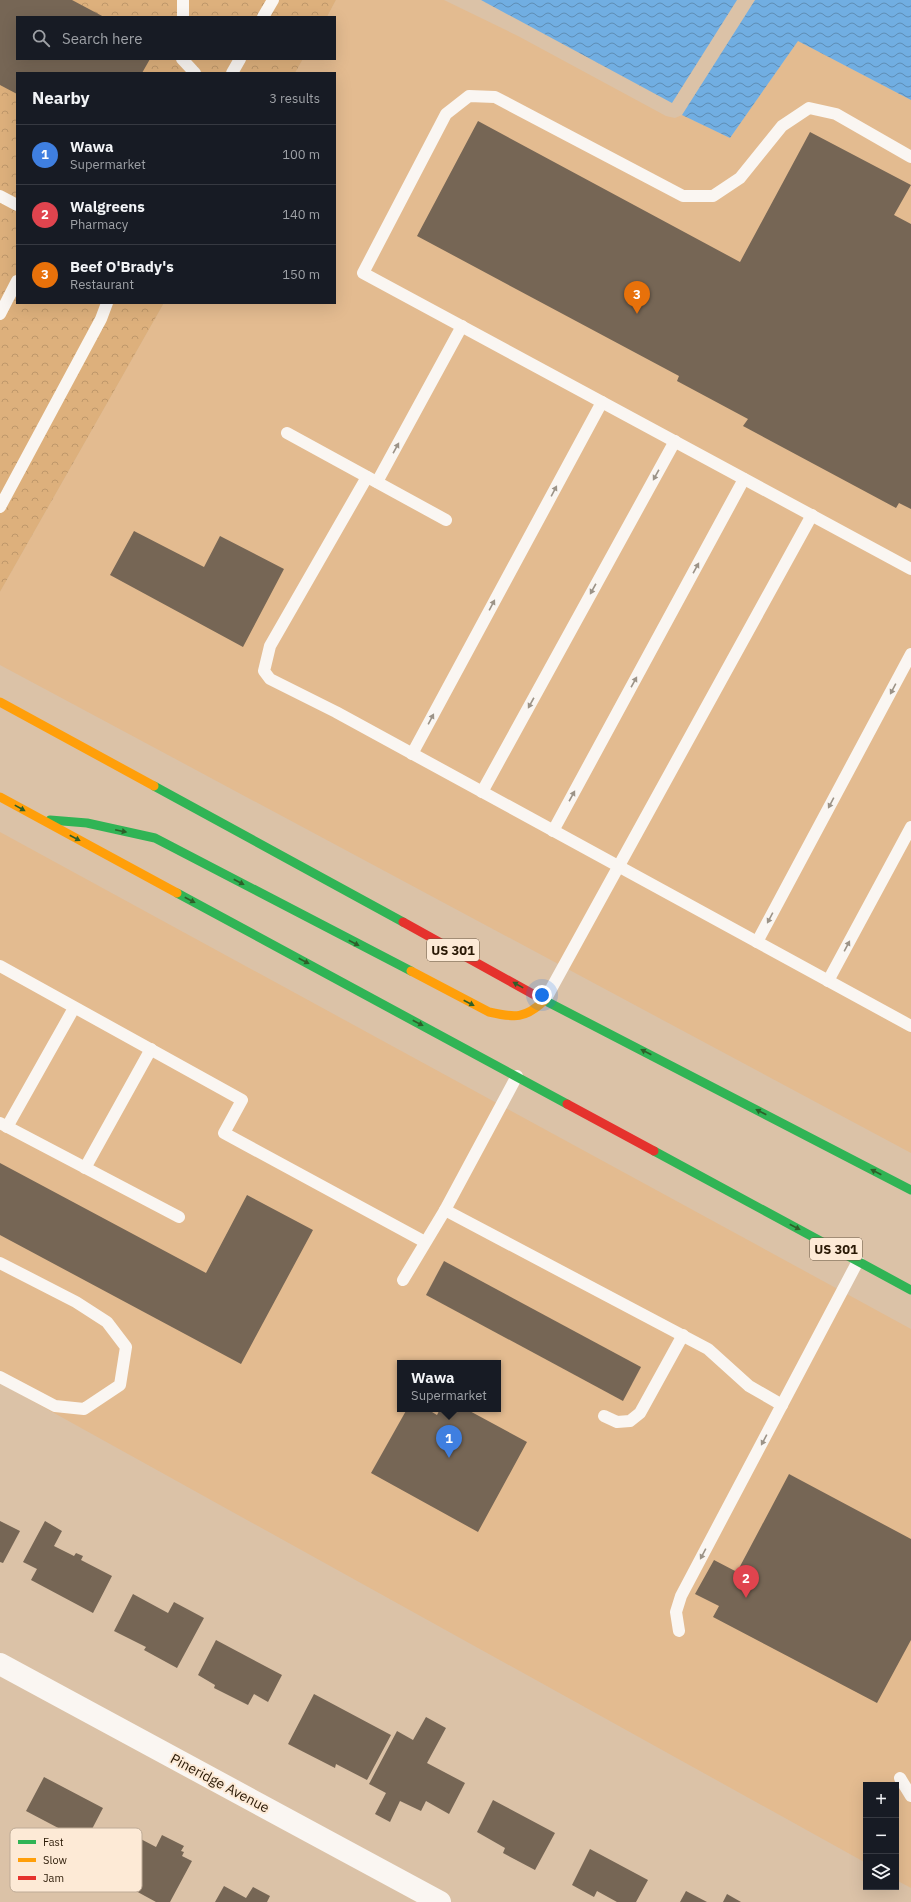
<!DOCTYPE html>
<html lang="en">
<head>
<meta charset="utf-8">
<style>
	body { margin:0; font-family:"IBM Plex Sans",sans-serif; background:#20242c; color:#f1f3f6 }
	.controls { position:absolute; right:12px; bottom:12px; display:grid; overflow:hidden; border-radius:0px; box-shadow:0 4px 16px #0002 }
	.controls button { width:36px; height:36px; display:grid; place-items:center; padding:0; border:0; border-bottom:1px solid #363941; background:#171b24; color:#f1f3f6; font:20px sans-serif }
	.you { position:absolute; left:542px; top:995px; width:14px; height:14px; margin:-10px; border:3px solid #fff; border-radius:50%; background:#1a73e8; box-shadow:0 0 0 6px #1a73e833 }
	.badge { display:grid; place-items:center; width:26px; height:26px; border-radius:50%; background:#ea580c; color:#fff; font-size:13px; font-weight:700 }
	.pin { position:absolute; translate:-50% -33px; filter:drop-shadow(0 1px 2px #0008) }
	.pin::after { content:''; position:absolute; top:21px; width:14px; height:12px; background:inherit; clip-path:polygon(0 0,100% 0,50% 100%) }
	.popup { position:absolute; left:397px; top:1360px; width:104px; height:52px; box-sizing:border-box; display:grid; place-content:center; border-radius:0px; background:#171b24; filter:drop-shadow(0 1px 3px #0005); font-size:13px; white-space:nowrap; color:#9ea1a6 }
	.popup b { font-size:15px; color:#f1f3f6 }
	.popup::after { content:''; position:absolute; left:50%; top:100%; margin-left:-8px; border:8px solid transparent; border-top-color:#171b24 }
	.list { margin:0; padding:0; list-style:none }
	h2 { display:flex; justify-content:space-between; align-items:center; height:52px; margin:0; padding:0 16px; font-size:17px }
	h2 small { font-size:13px; font-weight:400; color:#9ea1a6 }
	.list li { display:grid; grid-template-columns:26px 1fr auto; gap:12px; align-items:center; box-sizing:border-box; height:60px; padding:0 16px; border-top:1px solid #363941 }
	.list b { display:block; font-size:15px; white-space:nowrap }
	.list p { margin:0; font-size:13px; white-space:nowrap; color:#9ea1a6 }
	.list em { font-size:13px; font-style:normal; color:#9ea1a6 }
	.icon { flex:none; width:22px; height:22px; fill:none; stroke:currentColor; stroke-width:2; stroke-linecap:round; stroke-linejoin:round }
	.map { position:relative; flex:none; width:911px; height:1902px; overflow:hidden }
	.search { position:absolute; background:#171b24; box-shadow:0 4px 16px #0002; left:16px; top:16px; width:320px; height:44px; display:flex; align-items:center; gap:10px; box-sizing:border-box; padding:0 14px; border-radius:0px; color:#9ea1a6; font-size:15px }
	.panel { position:absolute; background:#171b24; box-shadow:0 4px 16px #0002; left:16px; top:72px; width:320px; height:232px; border-radius:0px }
	.map>svg:first-child { display:block }
</style>
</head>
<body>
<div class="map">
<svg width="911" height="1902" viewBox="0 0 911 1902">
	<defs>
		<pattern id="forest-crowns" width="20" height="18" patternUnits="userSpaceOnUse"><rect width="20" height="18" fill="#ddb07c"/><path d="M2 6a3 3 0 1 1 6 0M12 15a3 3 0 1 1 6 0" fill="none" stroke="#be976a"/></pattern>
		<pattern id="water-waves" width="16" height="10" patternUnits="userSpaceOnUse"><rect width="16" height="10" fill="#71aee2"/><path d="M0 5q4-4 8 0t8 0" fill="none" stroke="#5d8db5"/></pattern>
	</defs>
	<rect width="100%" height="100%" fill="#dbc2a7"/>
	<g fill="#e3bb90" fill-rule="evenodd">
		<polygon points="336,0 444,0 518,36 666,116 675,118 682,115 730,138 798,41 911,100 911,1153 0,665 0,592 164,303 335,303 335,73 295,73 303,59 335,59 335,17 327,17"/>
		<path d="M 0,832 L 911,1329 L 911,1888 L 896,1880 L 896,1785 L 866,1785 L 866,1863 L 0,1383 ZM 400,1363 L 498,1363 L 498,1409 L 400,1409 Z"/>
	</g>
	<polygon fill="url(#forest-crowns)" points="0,0 336,0 327,17 17,17 17,59 303,59 295,73 17,73 17,303 164,303 0,592"/>
	<g fill="url(#water-waves)">
		<polygon points="481,0 737,0 672,103"/>
		<polygon points="755,0 911,0 911,100 798,41 730,138 682,115"/>
	</g>
	<g fill="#766655">
		<polygon points="0,0 72,0 104,17 17,17 17,59 150,59 142,73 17,73 17,94 0,85"/>
		<polygon points="478,121 740,262 810,132 911,185 894,215 911,224 911,509 899,503 896,508 743,426 748,419 677,381 679,376 417,236"/>
		<polygon points="134,531 204,567 220,536 284,569 243,647 110,575"/>
		<polygon points="0,1163 206,1273 247,1195 313,1230 241,1364 0,1235"/>
		<polygon points="444,1261 641,1367 623,1401 426,1295"/>
		<polygon points="407,1409 427,1409 437,1415 440,1409 466,1409 527,1442 478,1532 371,1473"/>
		<polygon points="789,1474 911,1539 911,1640 877,1703 713,1617 719,1606 695,1594 714,1560 737,1572"/>
		<polygon points="0,1521 20,1531 3,1563 0,1562"/>
		<polygon points="45,1521 62,1531 54,1546 74,1556 76,1553 83,1556 81,1560 112,1576 93,1613 31,1580 37,1569 23,1562"/>
		<polygon points="133,1594 168,1613 174,1602 204,1618 177,1668 144,1650 146,1647 114,1631"/>
		<polygon points="216,1640 282,1675 268,1702 254,1694 248,1705 214,1688 215,1685 198,1675"/>
		<polygon points="314,1694 391,1735 367,1780 336,1764 335,1768 288,1744"/>
		<polygon points="426,1717 446,1728 427,1763 465,1783 449,1814 426,1801 421,1811 400,1801 390,1822 375,1814 386,1793 369,1784 397,1731 413,1740"/>
		<polygon points="44,1777 103,1808 80,1852 58,1841 64,1831 26,1811"/>
		<polygon points="493,1800 555,1833 535,1870 503,1853 505,1848 477,1832"/>
		<polygon points="162,1835 184,1846 181,1851 184,1852 182,1856 192,1861 170,1902 156,1902 134,1890 141,1875 120,1864 135,1836 156,1847"/>
		<polygon points="590,1849 648,1880 636,1902 617,1902 597,1891 594,1897 572,1885"/>
		<polygon points="224,1886 246,1898 253,1887 270,1896 267,1902 215,1902"/>
		<polygon points="686,1891 707,1902 680,1902"/>
		<polygon points="727,1894 741,1902 723,1902"/>
	</g>
	<g fill="none" stroke-linecap="round" stroke-linejoin="round">
		<g stroke="#faf6f2" stroke-width="12">
			<polyline points="183,17 183,0"/>
			<polyline points="263,17 273,0"/>
			<polyline points="182,59 195,73"/>
			<polyline points="232,73 240,59"/>
			<polyline points="911,157 836,114 809,108 782,126 740,178 713,196 683,196 495,97 469,96 446,114 363,273 911,569"/>
			<polyline points="0,196 17,205"/>
			<polyline points="0,314 17,281"/>
			<polyline points="287,433 446,520"/>
			<polyline points="367,477 270,646 264,671 270,679 336,712 911,1026"/>
			<polyline points="377,482 462,326"/>
			<polyline points="0,507 101,319 107,303"/>
			<polyline points="412,754 602,402"/>
			<polyline points="482,792 675,441"/>
			<polyline points="553,831 744,479"/>
			<polyline points="757,942 911,654"/>
			<polyline points="0,966 242,1100 224,1133 425,1242"/>
			<polyline points="828,981 911,827"/>
			<polyline points="545,1000 812,515"/>
			<polyline points="0,1123 179,1217"/>
			<polyline points="7,1127 74,1008"/>
			<polyline points="85,1168 151,1049"/>
			<polyline points="445,1210 708,1349 749,1386 782,1405"/>
			<polyline points="0,1263 76,1302 107,1322 126,1347 120,1385 84,1409 55,1406 0,1377"/>
			<polyline points="403,1280 445,1210 517,1076"/>
			<polyline points="604,1416 617,1422 630,1421 640,1413 683,1335"/>
			<polyline points="679,1631 676,1612 681,1596 858,1261"/>
			<polyline points="900,1778 911,1796"/>
		</g>
		<polyline stroke="#faf6f2" stroke-width="22" points="0,1664 440,1902"/>
		<g stroke="#30b455" stroke-width="9">
			<polyline points="154,786 403,922"/>
			<polyline points="50,820 87,823 155,838 411,971"/>
			<polyline points="177,893 567,1104"/>
			<polyline points="540,998 911,1190"/>
			<polyline points="654,1151 911,1290"/>
		</g>
		<g stroke="#ff9f0a" stroke-width="9">
			<polyline points="0,702 154,786"/>
			<polyline points="0,797 177,893"/>
			<path d="M 411,971 L 489,1012 C 515,1018 525,1019 545,1000"/>
		</g>
		<g stroke="#e5322d" stroke-width="9">
			<polyline points="403,922 540,998"/>
			<polyline points="567,1104 654,1151"/>
		</g>
	</g>
	<defs><path id="oneway-solid" d="M-6-.8H1V-3.2L6.5 0L1 3.2V.8H-6Z"/></defs>
	<g fill="#9c9387">
		<use href="#oneway-solid" transform="translate(396 448) rotate(-61)"/>
		<use href="#oneway-solid" transform="translate(656 475) rotate(119)"/>
		<use href="#oneway-solid" transform="translate(554 491) rotate(-62)"/>
		<use href="#oneway-solid" transform="translate(696 568) rotate(-61)"/>
		<use href="#oneway-solid" transform="translate(593 589) rotate(119)"/>
		<use href="#oneway-solid" transform="translate(492 605) rotate(-62)"/>
		<use href="#oneway-solid" transform="translate(634 682) rotate(-61)"/>
		<use href="#oneway-solid" transform="translate(893 689) rotate(118)"/>
		<use href="#oneway-solid" transform="translate(531 703) rotate(119)"/>
		<use href="#oneway-solid" transform="translate(431 719) rotate(-62)"/>
		<use href="#oneway-solid" transform="translate(572 796) rotate(-61)"/>
		<use href="#oneway-solid" transform="translate(831 803) rotate(118)"/>
		<use href="#oneway-solid" transform="translate(770 918) rotate(118)"/>
		<use href="#oneway-solid" transform="translate(847 946) rotate(-62)"/>
		<use href="#oneway-solid" transform="translate(764 1440) rotate(118)"/>
		<use href="#oneway-solid" transform="translate(703 1554) rotate(118)"/>
	</g>
	<g fill="#2d5f29">
		<use href="#oneway-solid" transform="translate(20 808) rotate(29)"/>
		<use href="#oneway-solid" transform="translate(121 831) rotate(12)"/>
		<use href="#oneway-solid" transform="translate(75 838) rotate(28)"/>
		<use href="#oneway-solid" transform="translate(239 882) rotate(28)"/>
		<use href="#oneway-solid" transform="translate(190 900) rotate(28)"/>
		<use href="#oneway-solid" transform="translate(354 943) rotate(28)"/>
		<use href="#oneway-solid" transform="translate(304 961) rotate(28)"/>
		<use href="#oneway-solid" transform="translate(518 985) rotate(-151)"/>
		<use href="#oneway-solid" transform="translate(469 1003) rotate(27)"/>
		<use href="#oneway-solid" transform="translate(418 1023) rotate(28)"/>
		<use href="#oneway-solid" transform="translate(646 1052) rotate(-153)"/>
		<use href="#oneway-solid" transform="translate(761 1112) rotate(-153)"/>
		<use href="#oneway-solid" transform="translate(876 1172) rotate(-153)"/>
		<use href="#oneway-solid" transform="translate(795 1227) rotate(28)"/>
	</g>
	<g text-anchor="middle" dominant-baseline="central" stroke-width="4" stroke-linejoin="round" paint-order="stroke">
		<g fill="#fdead6" stroke="#695844" stroke-width="1">
			<rect x="427" y="939" width="52" height="22" rx="3"/>
			<rect x="810" y="1238" width="52" height="22" rx="3"/>
		</g>
		<g font-size="13" font-weight="bold" fill="#2a1905">
			<text x="453" y="950">US 301</text>
			<text x="836" y="1249">US 301</text>
		</g>
		<g font-size="14" fill="#2a1905" stroke="#fdead6">
			<text transform="translate(220 1783) rotate(28)">Pineridge Avenue</text>
		</g>
	</g>
	<rect x="10" y="1828" width="132" height="64" rx="6" fill="#fdead6" stroke="#beab97" stroke-width="1"/>
	<rect x="18" y="1840" width="18" height="4" fill="#30b455"/>
	<rect x="18" y="1858" width="18" height="4" fill="#ff9f0a"/>
	<rect x="18" y="1876" width="18" height="4" fill="#e5322d"/>
	<g font-size="11" fill="#2a1905">
		<text x="43" y="1846">Fast</text>
		<text x="43" y="1864">Slow</text>
		<text x="43" y="1882">Jam</text>
	</g>
</svg>
<div class="controls">
<button>+</button>
<button>−</button>
<button><svg class="icon" aria-label="layers" viewBox="0 0 24 24"><path d="M12 4l9 5-9 5-9-5zM3 14l9 5 9-5"/></svg></button>
</div>
<div class="you"></div>
<div class="pin badge" style="left:449px;top:1458px;background:#3f7fe0">1</div>
<div class="popup"><b>Wawa</b>Supermarket</div>
<div class="pin badge" style="left:746px;top:1598px;background:#e0444e">2</div>
<div class="pin badge" style="left:637px;top:314px;background:#e8710a">3</div>
<div class="search"><svg class="icon" aria-label="search" viewBox="0 0 24 24"><circle cx="10" cy="10" r="6"/><path d="M15 15l6 6"/></svg>Search here</div>
<section class="panel">
<h2>Nearby<small>3 results</small></h2>
<ul class="list">
<li><span class="badge" style="background:#3f7fe0">1</span><div><b>Wawa</b><p>Supermarket</p></div><em>100 m</em></li>
<li><span class="badge" style="background:#e0444e">2</span><div><b>Walgreens</b><p>Pharmacy</p></div><em>140 m</em></li>
<li><span class="badge" style="background:#e8710a">3</span><div><b>Beef O'Brady's</b><p>Restaurant</p></div><em>150 m</em></li>
</ul>
</section>
</div>
</body>
</html>
